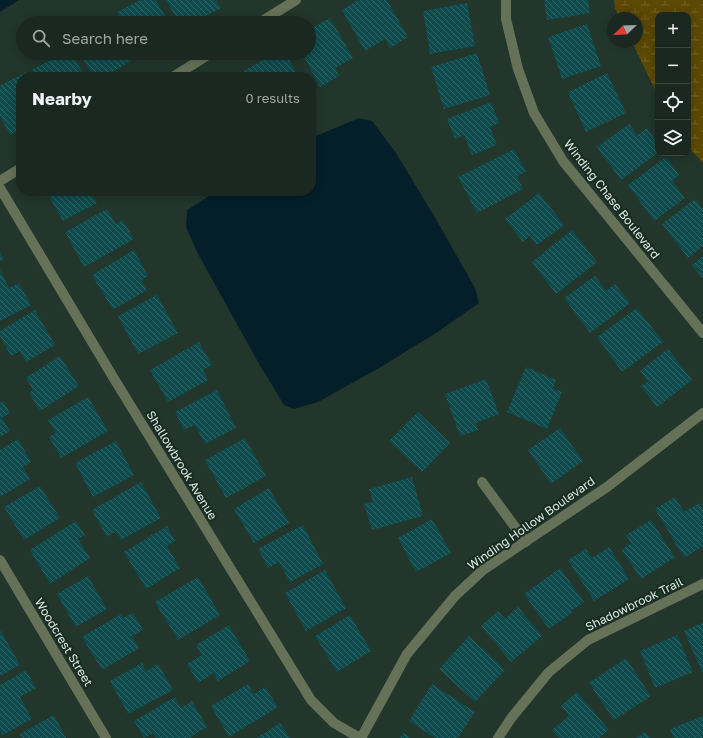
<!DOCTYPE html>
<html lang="en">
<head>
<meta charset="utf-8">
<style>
	body { margin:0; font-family:"Golos Text",sans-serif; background:#23302a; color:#f1f3f6 }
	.controls { position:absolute; right:12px; top:12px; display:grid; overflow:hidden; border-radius:8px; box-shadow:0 2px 10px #0003 }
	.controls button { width:36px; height:36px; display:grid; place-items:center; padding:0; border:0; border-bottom:1px solid #38443f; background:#1a2821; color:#f1f3f6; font:20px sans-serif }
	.compass { position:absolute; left:607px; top:12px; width:36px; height:36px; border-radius:50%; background:#1a2821; box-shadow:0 2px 10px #0003; rotate:247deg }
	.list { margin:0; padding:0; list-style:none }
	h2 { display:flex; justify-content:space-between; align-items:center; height:52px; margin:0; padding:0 16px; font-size:17px }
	h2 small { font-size:13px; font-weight:400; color:#9fa6a5 }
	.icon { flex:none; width:22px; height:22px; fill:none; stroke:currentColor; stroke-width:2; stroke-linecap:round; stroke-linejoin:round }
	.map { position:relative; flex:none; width:703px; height:738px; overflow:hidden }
	.search { position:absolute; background:#1a2821; box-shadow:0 2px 10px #0003; left:16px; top:16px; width:300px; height:44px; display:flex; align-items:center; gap:10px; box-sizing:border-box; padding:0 14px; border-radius:22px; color:#9fa6a5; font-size:15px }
	.panel { position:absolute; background:#1a2821; box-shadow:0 2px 10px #0003; left:16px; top:72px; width:300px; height:124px; border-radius:16px }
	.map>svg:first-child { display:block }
</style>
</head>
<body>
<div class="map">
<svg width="703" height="738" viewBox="0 0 703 738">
	<defs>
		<pattern id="wetland-marsh" width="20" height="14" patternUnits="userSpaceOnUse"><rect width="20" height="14" fill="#5b4904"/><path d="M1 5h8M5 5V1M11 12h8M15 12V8" fill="none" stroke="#726328"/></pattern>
		<pattern id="building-back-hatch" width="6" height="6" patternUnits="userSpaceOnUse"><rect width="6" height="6" fill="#0f4b4c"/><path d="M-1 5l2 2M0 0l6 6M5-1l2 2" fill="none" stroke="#326566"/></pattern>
	</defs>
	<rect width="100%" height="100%" fill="#22362c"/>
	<polygon fill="url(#wetland-marsh)" points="614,0 703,0 703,163 688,147 688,15 658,15 658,96 632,42 637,42 637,18 620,18 615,8"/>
	<g fill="#051f2a">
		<polygon points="0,0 19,0 0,12"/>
		<polygon points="359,118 372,121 396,153 437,221 475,288 479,303 436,333 379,368 318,402 294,409 284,405 258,362 197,252 186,227 187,210 217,191 311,191 311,138"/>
	</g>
	<g fill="url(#building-back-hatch)">
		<polygon points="140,0 156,0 169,23 123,23 117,12"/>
		<polygon points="166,0 216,0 221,8 193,23 179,23"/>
		<polygon points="358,0 387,0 408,37 390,48 385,39 365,51 342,10"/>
		<polygon points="544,0 588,0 590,13 547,20"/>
		<polygon points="467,3 475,46 430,54 423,11"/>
		<polygon points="330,18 353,58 335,68 339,76 320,87 302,53 309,53 309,30"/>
		<polygon points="587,24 601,66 562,79 548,37"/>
		<polygon points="63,53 72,53 85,77 35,77 32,70"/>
		<polygon points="79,53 131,53 134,59 104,77 94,77"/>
		<polygon points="275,53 285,53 299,77 248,77 244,71"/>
		<polygon points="477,53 490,95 444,109 431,67"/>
		<polygon points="26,72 28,77 21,77 21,129 10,135 0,116 0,86"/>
		<polygon points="607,73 626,113 586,132 568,92"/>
		<polygon points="491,102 499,123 490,127 497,145 472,155 464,135 455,139 447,119"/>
		<polygon points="629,124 637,135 647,128 658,144 658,153 621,180 597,147"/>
		<polygon points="514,149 526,172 517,176 523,189 477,213 458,177"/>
		<polygon points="666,157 679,175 672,181 685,198 654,221 628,185"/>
		<polygon points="46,191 90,191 97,203 63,221"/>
		<polygon points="539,193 564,225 537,245 530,236 523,242 505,219"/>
		<polygon points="695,199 703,209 703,246 688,258 662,224"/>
		<polygon points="107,209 116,224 123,220 134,239 84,267 65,232"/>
		<polygon points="572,230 597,262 556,294 532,262"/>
		<polygon points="134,250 148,276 141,280 147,290 113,310 92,275"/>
		<polygon points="0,252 4,259 0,262"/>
		<polygon points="703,256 703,278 692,265"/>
		<polygon points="0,270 9,288 19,283 31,305 0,321"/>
		<polygon points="595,276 606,291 615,284 630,303 590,333 564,298"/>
		<polygon points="157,295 178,333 138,354 118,316"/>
		<polygon points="637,308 663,342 622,372 597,337"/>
		<polygon points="35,310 55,345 26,362 20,351 11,356 0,336 0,331"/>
		<polygon points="199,342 212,365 203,370 208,380 168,402 150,370"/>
		<polygon points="668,349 692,380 657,407 641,386 648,381 640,371"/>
		<polygon points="60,356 79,386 40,411 29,393 33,390 26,378"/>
		<polygon points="526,367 556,380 553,388 562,392 547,429 507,412"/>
		<polygon points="486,379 499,414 476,423 478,430 460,436 445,394"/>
		<polygon points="217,390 236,428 205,444 195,425 184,430 175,412"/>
		<polygon points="88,397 108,431 61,458 49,437 56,433 48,420"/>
		<polygon points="3,401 10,413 2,418 10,431 0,437 0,403"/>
		<polygon points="418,412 450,443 422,472 389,441"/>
		<polygon points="560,428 583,461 551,484 528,450"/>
		<polygon points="245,438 266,476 226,498 205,460"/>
		<polygon points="18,439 31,462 23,467 30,479 0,497 0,450"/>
		<polygon points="116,441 134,475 93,497 75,463"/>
		<polygon points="412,477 423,516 372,530 364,504 373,502 369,489"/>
		<polygon points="141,482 161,518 121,540 116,531 107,537 92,510"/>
		<polygon points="40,486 60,518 24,540 4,507"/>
		<polygon points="269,488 289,523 254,543 234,509"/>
		<polygon points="675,497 684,512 700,503 703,508 703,546 684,558 655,509"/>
		<polygon points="432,519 451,553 416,572 398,538"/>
		<polygon points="651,520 675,557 641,579 622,550 631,543 626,535"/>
		<polygon points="76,521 85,535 78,539 90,558 50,584 30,550"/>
		<polygon points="303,525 323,564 290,582 279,562 268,568 258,549"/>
		<polygon points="167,526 175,541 167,546 180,568 146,589 124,552"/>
		<polygon points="609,547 629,579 594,601 568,560 586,549 592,558"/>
		<polygon points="560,568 584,602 571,611 572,613 549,629 524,594"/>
		<polygon points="325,570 346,608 306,631 285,593"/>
		<polygon points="88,576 107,609 76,627 57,594"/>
		<polygon points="198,577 220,615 178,640 155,602"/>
		<polygon points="518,607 542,636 511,662 481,626 498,611 505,619"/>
		<polygon points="133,613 143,630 132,636 139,648 102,670 82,637 121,614 123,618"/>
		<polygon points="350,615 371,651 337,672 315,636"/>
		<polygon points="703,623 703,672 702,672 684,631"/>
		<polygon points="229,625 250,661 218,681 214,673 198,683 187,664 202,655 196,645"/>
		<polygon points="1,631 20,665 0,676 0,632"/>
		<polygon points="677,635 693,672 655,688 640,651"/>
		<polygon points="469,636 505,670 475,702 439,669"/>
		<polygon points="626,658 651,696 614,720 589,683"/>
		<polygon points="142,663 146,671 158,664 173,690 128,714 110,681"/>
		<polygon points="26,670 36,688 20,697 32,719 3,735 0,731 0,685"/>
		<polygon points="248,684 254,694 265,687 278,707 229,737 211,706"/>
		<polygon points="432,684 475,712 458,738 435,738 409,721"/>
		<polygon points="577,692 609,730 599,738 559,738 552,730 569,716 561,706"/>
		<polygon points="175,697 181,708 192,701 207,727 189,738 156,738 153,733 144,738 134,721"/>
		<polygon points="54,715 66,738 22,738 20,734"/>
		<polygon points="703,716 703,738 674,738 670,729"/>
		<polygon points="280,723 290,738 257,738"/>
		<polygon points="645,732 650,738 636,738"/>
		<polygon points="403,733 411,738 400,738"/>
	</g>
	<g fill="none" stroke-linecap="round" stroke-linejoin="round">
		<g stroke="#667257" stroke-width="10">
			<polyline points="506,0 506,19 518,69 534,113 563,161 703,333"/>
			<polyline points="259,23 296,0"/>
			<polyline points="173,77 211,53"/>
			<polyline points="0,181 21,168"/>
			<polyline points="0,188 113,377 311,700 334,723 360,738"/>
			<polyline points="482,482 526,542"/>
			<polyline points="0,560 106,738"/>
			<polyline points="361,738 407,654 455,596 483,570 607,487 703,413"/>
			<polyline points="498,738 512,717 549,672 588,640 703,584"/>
		</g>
	</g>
	<g text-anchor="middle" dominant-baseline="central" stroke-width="4" stroke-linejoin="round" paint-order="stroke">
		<g font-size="12" fill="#dfebe4" stroke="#182c22">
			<text transform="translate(612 199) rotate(52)">Winding Chase Boulevard</text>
			<text transform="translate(182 465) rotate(59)">Shallowbrook Avenue</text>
			<text transform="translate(531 523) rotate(-35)">Winding Hollow Boulevard</text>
			<text transform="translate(634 604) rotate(-26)">Shadowbrook Trail</text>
			<text transform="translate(64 642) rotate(59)">Woodcrest Street</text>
		</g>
	</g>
</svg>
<div class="controls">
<button>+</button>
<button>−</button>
<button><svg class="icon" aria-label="locate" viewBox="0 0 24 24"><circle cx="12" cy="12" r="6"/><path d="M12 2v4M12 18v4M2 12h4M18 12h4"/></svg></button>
<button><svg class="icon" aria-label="layers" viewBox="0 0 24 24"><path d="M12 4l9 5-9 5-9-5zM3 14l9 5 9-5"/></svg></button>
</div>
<svg class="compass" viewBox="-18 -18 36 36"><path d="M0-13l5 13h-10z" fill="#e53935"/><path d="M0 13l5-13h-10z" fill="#9fa6a5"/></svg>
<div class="search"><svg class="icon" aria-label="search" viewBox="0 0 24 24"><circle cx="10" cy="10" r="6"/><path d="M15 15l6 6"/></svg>Search here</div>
<section class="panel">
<h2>Nearby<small>0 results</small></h2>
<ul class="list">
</ul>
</section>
</div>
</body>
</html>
